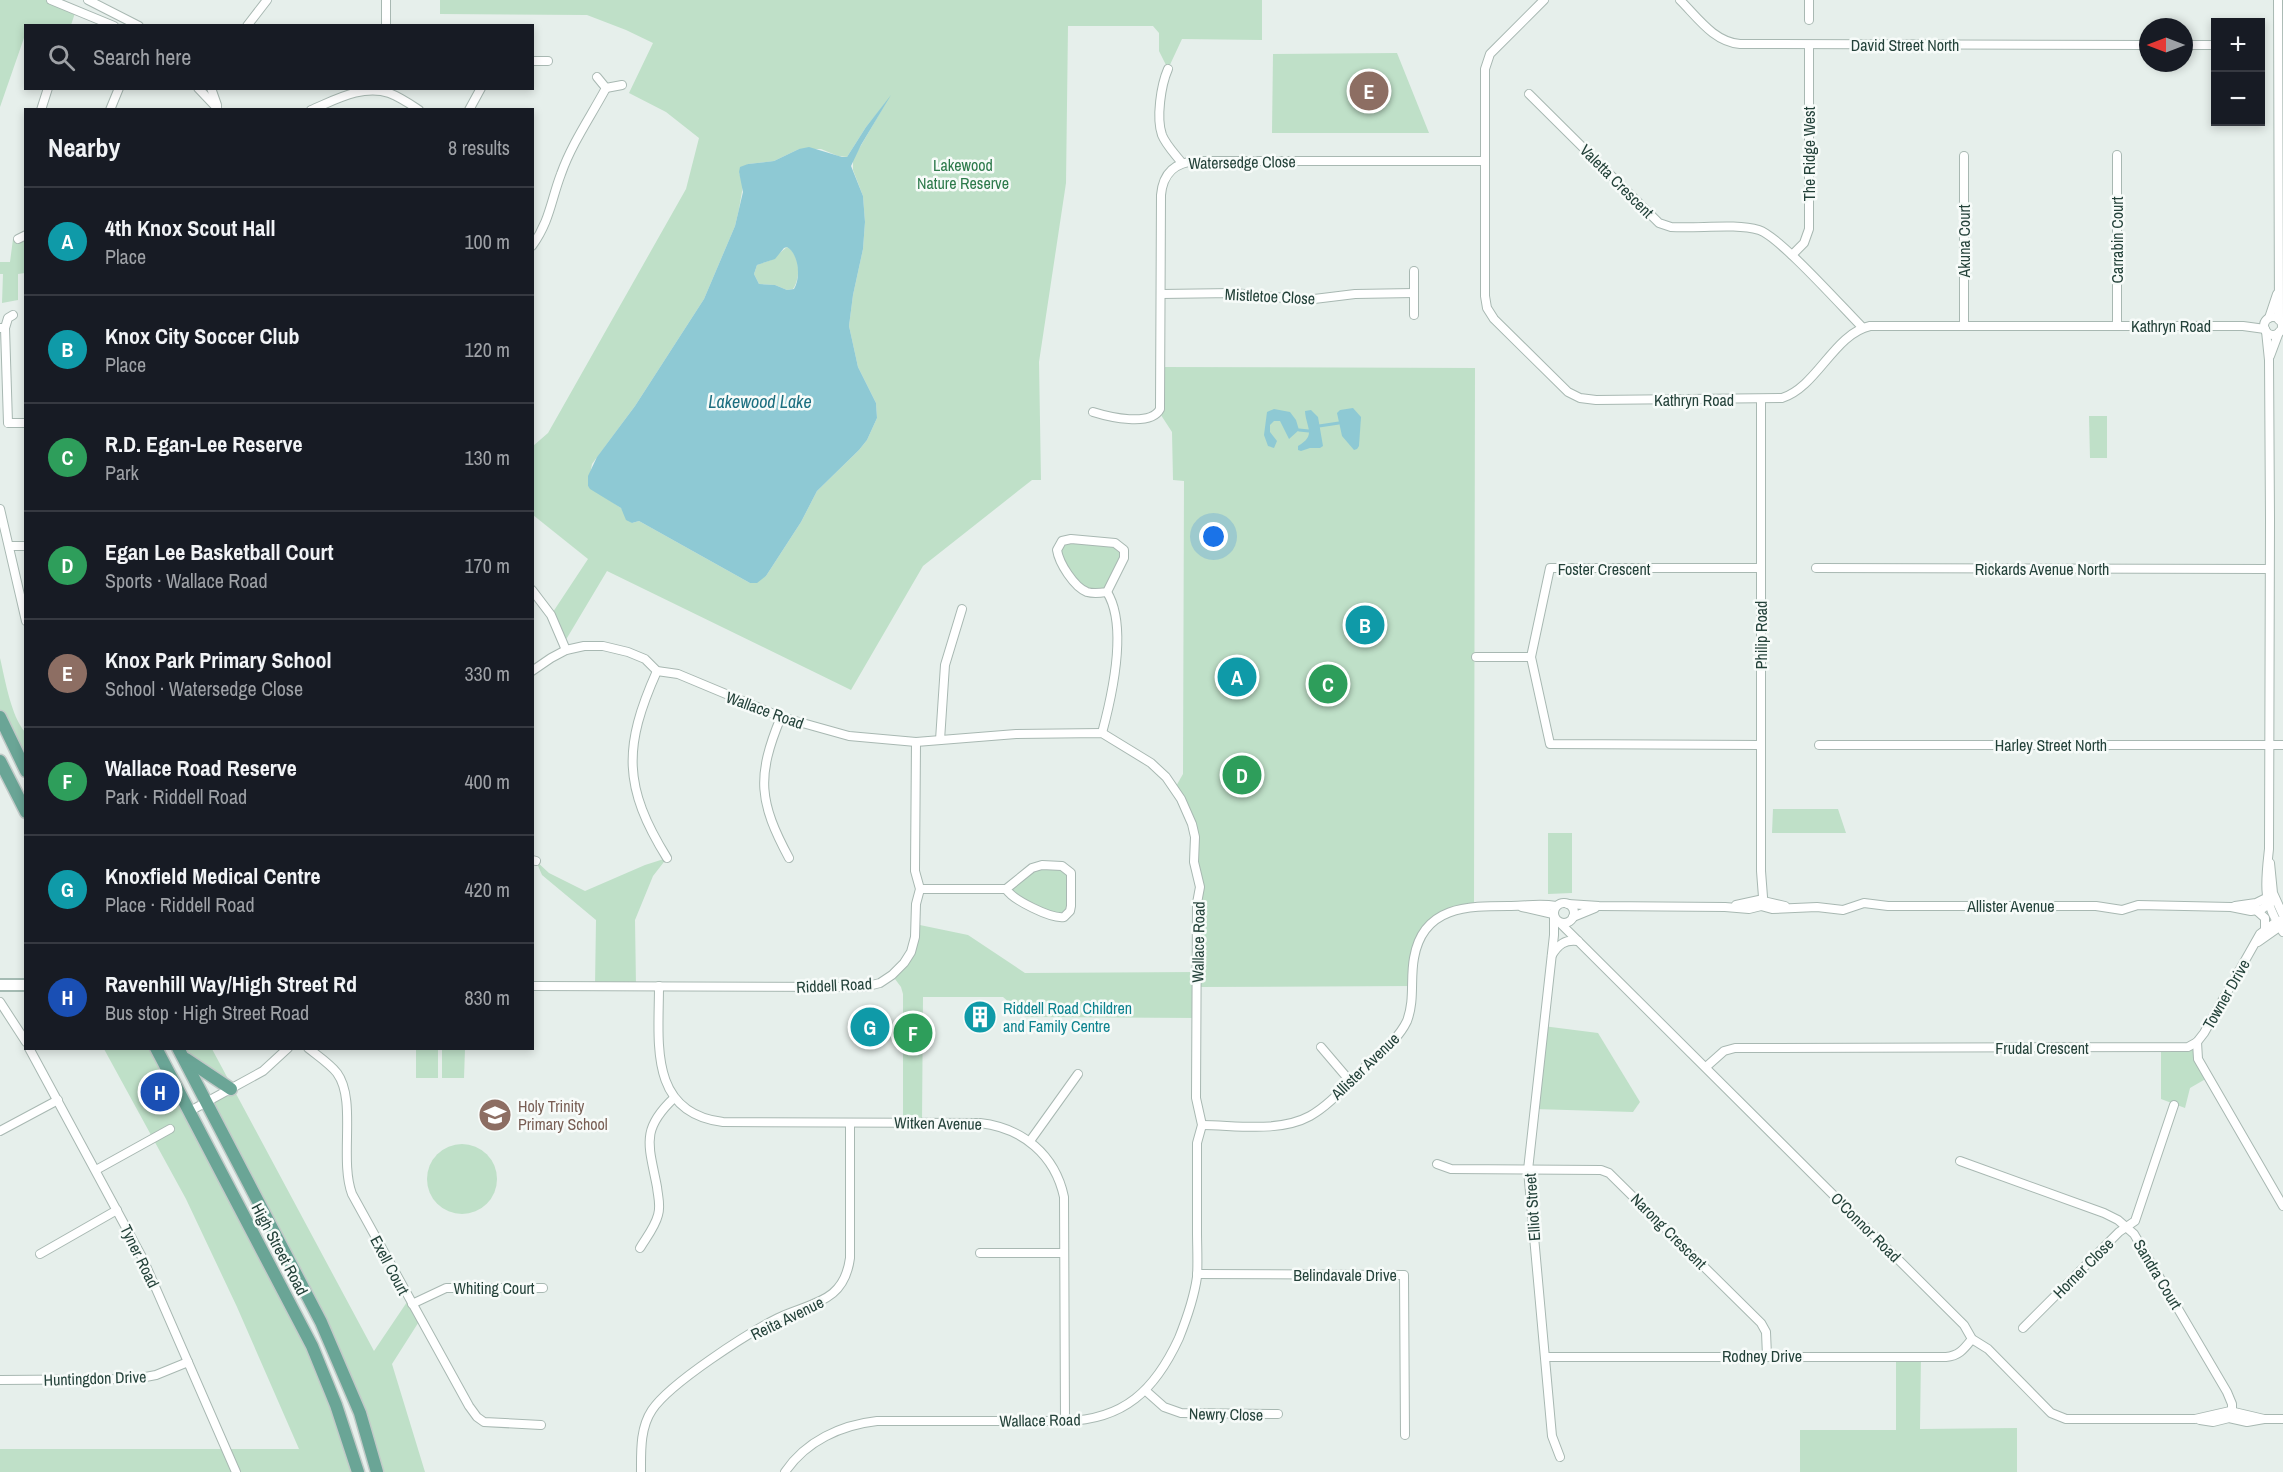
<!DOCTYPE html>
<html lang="en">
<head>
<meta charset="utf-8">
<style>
	body { margin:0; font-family:"Archivo Narrow",sans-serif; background:#242831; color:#f1f3f6 }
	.controls { position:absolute; right:18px; top:18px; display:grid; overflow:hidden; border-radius:0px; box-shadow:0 3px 9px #0003 }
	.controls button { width:54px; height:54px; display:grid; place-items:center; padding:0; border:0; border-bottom:2px solid #363941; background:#171b24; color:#f1f3f6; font:30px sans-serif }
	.compass { position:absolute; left:2139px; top:18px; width:54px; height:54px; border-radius:50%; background:#171b24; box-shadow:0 3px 9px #0003; rotate:270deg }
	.you { position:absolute; left:1214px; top:537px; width:21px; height:21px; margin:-15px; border:4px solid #fff; border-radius:50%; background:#1a73e8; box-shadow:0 0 0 9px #1a73e833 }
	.badge { display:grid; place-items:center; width:39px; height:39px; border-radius:50%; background:#f4845f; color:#fff; font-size:20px; font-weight:700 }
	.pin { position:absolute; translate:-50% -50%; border:3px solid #fff; box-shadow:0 2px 6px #0006 }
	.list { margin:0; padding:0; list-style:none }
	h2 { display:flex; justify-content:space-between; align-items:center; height:78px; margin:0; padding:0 24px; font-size:26px }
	h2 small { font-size:20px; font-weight:400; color:#9ea1a6 }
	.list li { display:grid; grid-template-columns:39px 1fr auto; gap:18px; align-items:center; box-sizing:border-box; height:108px; padding:0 24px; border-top:2px solid #363941 }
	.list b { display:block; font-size:22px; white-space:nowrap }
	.list p { margin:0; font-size:20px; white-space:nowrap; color:#9ea1a6 }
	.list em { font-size:20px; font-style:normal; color:#9ea1a6 }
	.icon { flex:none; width:33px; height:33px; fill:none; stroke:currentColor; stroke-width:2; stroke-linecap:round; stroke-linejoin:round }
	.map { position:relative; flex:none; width:2283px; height:1472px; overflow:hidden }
	.search { position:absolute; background:#171b24; box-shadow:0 3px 9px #0003; left:24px; top:24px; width:510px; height:66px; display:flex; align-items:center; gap:15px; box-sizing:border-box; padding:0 21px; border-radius:0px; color:#9ea1a6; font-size:22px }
	.panel { position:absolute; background:#171b24; box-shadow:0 3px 9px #0003; left:24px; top:108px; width:510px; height:942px; border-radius:0px }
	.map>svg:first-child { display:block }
</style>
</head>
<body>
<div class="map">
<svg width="2283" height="1472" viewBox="0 0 2283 1472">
	<rect width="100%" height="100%" fill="#e6efeb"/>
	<g fill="#bfe0c8" fill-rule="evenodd">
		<polygon points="0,0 52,0 76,10 71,25 26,26 25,35 0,107"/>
		<path d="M 440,0 L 1262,0 L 1262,40 L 1182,39 L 1168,69 L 1159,51 L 1159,33 L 1153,26 L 1068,26 L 1066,183 L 1039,362 L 1041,480 L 1032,480 L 923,566 L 851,690 L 607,571 L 564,643 L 551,615 L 588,559 L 533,515 L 533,446 L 548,433 L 686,189 L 699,138 L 666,112 L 629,93 L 653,43 L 626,30 L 587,15 L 440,14 ZM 887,101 L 853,159 L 853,170 L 863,196 L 865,222 L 863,249 L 853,295 L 849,326 L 858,367 L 876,403 L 877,418 L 867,440 L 859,450 L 817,491 L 801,522 L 766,576 L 750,583 L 639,521 L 632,523 L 621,508 L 588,486 L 592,464 L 635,406 L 704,299 L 735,226 L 739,209 L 743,186 L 739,172 L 748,164 L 774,161 L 799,149 L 821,149 L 838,156 L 847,157 L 866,127 Z"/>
		<polygon points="1397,53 1429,133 1272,133 1273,54"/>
		<polygon points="25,235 25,273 18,274 18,300 2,303 3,274 0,274 0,262 10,262 13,239"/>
		<path d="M 787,247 C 800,254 801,278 793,289 L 787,290 L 775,285 L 759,284 L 754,274 L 757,265 L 771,260 Z"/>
		<polygon points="1160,367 1475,368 1474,907 1441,915 1421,937 1413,986 1198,987 1197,1018 1026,1017 1003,997 923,997 922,1123 903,1123 903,994 901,987 892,975 904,963 915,924 968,935 1025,973 1197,972 1195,837 1175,788 1183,774 1184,481 1173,480 1172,432 1159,412"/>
		<polygon points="2089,416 2107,416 2107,458 2090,458"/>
		<polygon points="1111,542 1124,550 1110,588 1085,591 1058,557 1060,543"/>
		<path d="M 0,658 C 5,679 11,716 25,732 L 25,771 L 0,717 Z"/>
		<polygon points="1773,809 1838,809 1846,833 1772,833"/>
		<polygon points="1548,833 1572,833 1572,893 1548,894"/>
		<polygon points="667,858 653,876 635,920 636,986 595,986 596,920 542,875 536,861 549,873 585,891 645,865"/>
		<polygon points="1032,868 1069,870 1071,906 1059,918 1009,893 1015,881"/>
		<polygon points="1543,1026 1598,1033 1640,1102 1633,1112 1534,1109"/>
		<polygon points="2197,1042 2197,1053 2209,1077 2190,1088 2185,1108 2161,1099 2161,1048"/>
		<polygon points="104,1049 156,1049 302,1326 358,1472 0,1472 0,1449 299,1449 237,1307 186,1199"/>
		<polygon points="178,1049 212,1049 374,1351 409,1299 420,1320 392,1364 425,1472 377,1472 360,1413 206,1102 230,1090"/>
		<rect x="416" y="1049" width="22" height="29"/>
		<polygon points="442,1049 465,1049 464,1078 442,1078"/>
		<circle cx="462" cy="1179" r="35"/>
		<polygon points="1896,1356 1921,1356 1920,1429 2017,1428 2017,1472 1800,1472 1800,1430 1896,1430"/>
	</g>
	<g fill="#8ec9d4" fill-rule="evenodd">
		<path d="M 891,95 L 861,145 L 851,166 L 863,196 L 865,222 L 863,249 L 853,295 L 849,326 L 858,367 L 876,403 L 877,418 L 867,440 L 859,450 L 817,491 L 801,522 L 766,576 L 757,583 L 750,583 L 639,521 L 632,523 L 626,520 L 621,508 L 590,489 L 588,486 L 588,476 L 597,457 L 635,406 L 704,299 L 735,226 L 743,192 L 739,172 L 740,167 L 748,164 L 774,161 L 799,149 L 809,147 L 842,157 L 847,157 L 866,127 ZM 787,247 C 799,254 801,278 794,289 L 787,290 L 775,285 L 759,284 L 754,274 L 757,265 L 775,259 L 784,248 Z"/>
		<polygon points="1353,408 1361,417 1359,446 1357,449 1354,450 1342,436 1337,413 1340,410"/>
		<polygon points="1274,409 1290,412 1296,420 1299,430 1289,439 1280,421 1274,421 1270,425 1270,432 1277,441 1274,448 1268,446 1264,435 1267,412"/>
		<path d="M 1311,410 L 1318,417 L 1323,446 L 1320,448 L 1310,448 L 1301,451 L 1298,450 L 1298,446 C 1317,435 1306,428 1305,411 Z"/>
	</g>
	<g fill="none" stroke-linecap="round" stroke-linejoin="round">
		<g stroke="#8ec9d4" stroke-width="3">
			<polyline points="1319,426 1339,423"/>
			<polyline points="1299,430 1309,431"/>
		</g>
		<defs>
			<g id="minor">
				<polyline points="51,0 114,26"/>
				<polyline points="88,0 139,26"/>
				<polyline points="386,0 386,26"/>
				<path d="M 1544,0 L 1490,54 L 1485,69 L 1485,296 L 1487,308 L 1494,319 L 1568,392 L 1580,398 L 1596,400 L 1782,398 C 1817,387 1834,334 1870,326 L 2243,326 L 2265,329"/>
				<path d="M 1680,0 C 1698,18 1714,42 1740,44 L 2148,45"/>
				<polyline points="2278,0 2279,320"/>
				<polyline points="1809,20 1809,0"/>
				<polyline points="247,26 267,0"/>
				<polyline points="2184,45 2216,45"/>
				<polyline points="532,61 548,61"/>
				<path d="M 1168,69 C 1161,85 1156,118 1162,135 C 1166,145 1175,154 1182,163"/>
				<polyline points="597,77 606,88 622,85"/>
				<polyline points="198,88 217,108"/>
				<polyline points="211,88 217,105"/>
				<path d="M 1529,94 L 1659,223 L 1671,227 C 1697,229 1735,223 1759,230 C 1779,236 1844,309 1863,328"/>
				<polyline points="41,110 48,88"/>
				<polyline points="110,110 119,88"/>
				<path d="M 311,110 C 335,100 363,84 389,93 C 400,97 410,104 419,110"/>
				<polyline points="469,110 481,88"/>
				<polyline points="2117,155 2117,325"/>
				<polyline points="1964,156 1964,325"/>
				<polyline points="18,239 26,235"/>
				<path d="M 532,246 C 550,221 551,200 561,174 C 572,143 591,116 606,88"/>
				<polyline points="1792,255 1804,243 1809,229 1809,45"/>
				<polyline points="1414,271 1414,315"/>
				<polyline points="1161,294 1234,293 1306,300 1355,294 1414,293"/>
				<circle cx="2273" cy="326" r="9"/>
				<polyline points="2269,318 2277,294"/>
				<polyline points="0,328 5,328 8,318 13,315"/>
				<polyline points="5,328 8,423 26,423"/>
				<path d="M 2266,331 L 2269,360 L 2270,519 L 2269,849 C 2265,886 2262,900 2283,932"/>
				<polyline points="2270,356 2279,332"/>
				<polyline points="1761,399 1761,871 1763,897 1761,906"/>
				<path d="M 1093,412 C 1109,417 1151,427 1160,409 L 1161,195 C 1163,173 1175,162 1197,161 L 1485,161"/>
				<polyline points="0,509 26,621"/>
				<path d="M 1071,539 L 1115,543 L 1124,550 L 1124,558 L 1107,592 C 1100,593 1094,594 1087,592 C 1074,587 1059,563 1057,550 L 1062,541 Z"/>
				<polyline points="10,546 26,546"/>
				<polyline points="1816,568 2269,569"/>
				<polyline points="532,590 551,615 566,650"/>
				<polyline points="1476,657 1531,657"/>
				<path d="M 532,671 L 551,658 L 566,650 L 584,646 L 603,646 L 628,652 L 645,659 L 657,671 L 678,674 L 781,717 L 849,736 L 916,742 L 1016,734 L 1102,733 L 1151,763 L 1166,777 L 1181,799 L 1192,824 L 1195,837 L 1194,862 L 1200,887 L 1197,903 L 1196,1098 L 1202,1125 L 1197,1143 C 1197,1173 1197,1202 1197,1231 C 1197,1246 1198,1262 1197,1277 C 1194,1298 1187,1318 1179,1338 C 1155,1390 1124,1420 1065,1421 L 877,1421 C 841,1425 806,1441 785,1472"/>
				<path d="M 657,671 C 623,747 623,787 667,858"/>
				<path d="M 781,717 C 756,777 759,802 789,858"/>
				<path d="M 1102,733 C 1112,696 1128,626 1107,592"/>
				<polyline points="940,740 945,665 962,609"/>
				<polyline points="1760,745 1550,744 1531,657 1550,568 1761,568"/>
				<polyline points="1819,745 2283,745"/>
				<polyline points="532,860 536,861"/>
				<polyline points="2270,863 2273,893 2283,915"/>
				<path d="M 1042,865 L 1062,866 L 1071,873 L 1071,906 L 1070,911 L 1064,917 C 1051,919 1013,900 1006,889 L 1032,868 Z"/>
				<polyline points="920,889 1006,889"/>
				<circle cx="1564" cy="913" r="10"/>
				<polyline points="1568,904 1599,906 1725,907 1749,909 1761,906 1772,909 1817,907 1843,910 1864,903 1888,906 2096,906 2122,910 2138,905 2231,907 2251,911 2262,909 2275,899"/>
				<polyline points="1736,905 1759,900 1785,906"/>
				<polyline points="2235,906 2256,903 2266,898"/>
				<polyline points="1522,907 1553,914"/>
				<polyline points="2256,910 2265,918 2265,930"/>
				<polyline points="1554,916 1554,935 1528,1170 1552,1436 1560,1457"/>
				<polyline points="1573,917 1595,908"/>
				<polyline points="1561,924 1964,1325 1972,1339 1988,1349 2051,1413 2066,1419 2195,1419 2230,1411 2264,1419"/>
				<polyline points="2258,942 2282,925"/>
				<path d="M 1552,955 C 1558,945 1565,939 1578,941"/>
				<polyline points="532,986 864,987 880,983 892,975 904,963 911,952 915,937 916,904 920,889 915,871 916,742"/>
				<path d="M 659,986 C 659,1042 648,1113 723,1122 L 980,1123 C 1023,1128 1055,1155 1064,1197 L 1065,1421"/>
				<polyline points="0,1002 26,1042"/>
				<polyline points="2197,1042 2198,1059 2283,1206"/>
				<polyline points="1321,1047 1350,1081"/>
				<polyline points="29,1048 143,1259 236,1472"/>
				<path d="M 308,1048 C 318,1056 330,1064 337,1073 C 357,1100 339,1159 352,1194 L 469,1406 L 477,1417 L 484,1422 L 541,1425"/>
				<polyline points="1706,1067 1724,1051 1735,1048 2188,1047 2197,1042 2204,1033 2260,934 2276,922 2283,920"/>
				<polyline points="190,1111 263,1071 288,1048"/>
				<path d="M 1202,1125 C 1235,1125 1279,1133 1310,1116 C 1330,1105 1347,1084 1364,1068 C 1379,1054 1398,1040 1407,1021 C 1415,1000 1410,979 1414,958 C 1423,905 1469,906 1511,906 C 1528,906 1539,903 1556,906"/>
				<polyline points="0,1131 58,1100"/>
				<polyline points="1030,1141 1078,1074"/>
				<polyline points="1960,1161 2104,1213 2118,1220 2134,1234 2227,1392 2232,1404 2232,1418"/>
				<polyline points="1437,1164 1451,1169 1601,1170 1609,1173 1761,1323 1766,1332 1767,1356"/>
				<polyline points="96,1170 170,1129"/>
				<path d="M 640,1248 C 646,1238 655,1227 658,1215 C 661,1206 658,1197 657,1187 C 649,1145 640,1130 674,1098"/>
				<polyline points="980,1253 1064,1253"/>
				<polyline points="40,1254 117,1210"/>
				<polyline points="1197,1274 1404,1275 1405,1435"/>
				<polyline points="412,1304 446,1288 543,1288"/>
				<polyline points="2023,1328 2119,1232 2135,1221 2174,1105"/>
				<path d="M 1545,1357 L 1946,1357 C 1959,1356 1964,1349 1972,1339"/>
				<polyline points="0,1380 135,1379 156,1375 188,1362"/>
				<polyline points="1146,1391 1164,1407 1181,1413 1278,1414"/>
				<polyline points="2200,1420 2213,1422 2229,1418 2247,1422 2264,1419 2283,1419"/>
				<path d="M 641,1472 C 641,1451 640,1428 652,1410 C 670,1383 748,1333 778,1318 C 812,1302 844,1303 850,1258 L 850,1123"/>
			</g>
			<polyline id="secondary" points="0,985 26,985"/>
			<g id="primary">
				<polyline points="0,717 26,771"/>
				<polyline points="0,761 26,812"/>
				<polyline points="156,1048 312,1346 336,1405 358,1472"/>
				<polyline points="178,1048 321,1322 360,1413 377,1472"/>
				<polyline points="186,1059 231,1089"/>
			</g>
		</defs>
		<use href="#minor" stroke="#a8b8b2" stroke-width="10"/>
		<use href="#secondary" stroke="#a4bbb3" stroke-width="14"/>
		<use href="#primary" stroke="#c2cac8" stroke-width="15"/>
		<use href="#minor" stroke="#fff" stroke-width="8"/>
		<use href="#secondary" stroke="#fff" stroke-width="10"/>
		<use href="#primary" stroke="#6aa596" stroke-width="12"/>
	</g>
	<defs>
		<symbol id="building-disc" viewBox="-11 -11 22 22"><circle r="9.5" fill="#0f9aa8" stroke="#f7fbf9"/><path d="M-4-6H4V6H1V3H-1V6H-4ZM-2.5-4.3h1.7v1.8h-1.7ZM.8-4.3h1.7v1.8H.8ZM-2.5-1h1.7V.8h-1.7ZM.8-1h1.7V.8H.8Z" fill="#fff"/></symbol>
		<symbol id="school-disc" viewBox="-11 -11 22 22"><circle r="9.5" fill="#8d6e63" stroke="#f7fbf9"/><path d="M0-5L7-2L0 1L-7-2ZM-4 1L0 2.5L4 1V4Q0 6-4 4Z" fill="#fff"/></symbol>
	</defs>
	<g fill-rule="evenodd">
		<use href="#building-disc" x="961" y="998" width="38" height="38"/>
		<use href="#school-disc" x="476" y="1096" width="38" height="38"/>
	</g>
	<g text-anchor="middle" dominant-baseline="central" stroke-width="5" stroke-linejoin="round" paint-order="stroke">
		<g font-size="16" fill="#24423a" stroke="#f7fbf9">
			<text x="1905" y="45">David Street North</text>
			<text transform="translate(1809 154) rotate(-90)">The Ridge West</text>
			<text transform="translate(1242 162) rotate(-1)">Watersedge Close</text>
			<text transform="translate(1617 181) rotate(45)">Valetta Crescent</text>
			<text transform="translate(2117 240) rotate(-90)">Carrabin Court</text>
			<text transform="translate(1964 241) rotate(-90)">Akuna Court</text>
			<text transform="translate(1270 296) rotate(3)">Mistletoe Close</text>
			<text x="2171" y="326">Kathryn Road</text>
			<text x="1694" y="400">Kathryn Road</text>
			<text x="1604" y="569">Foster Crescent</text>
			<text x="2042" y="569">Rickards Avenue North</text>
			<text transform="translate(1761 635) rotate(-90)">Philip Road</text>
			<text transform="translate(765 710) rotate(20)">Wallace Road</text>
			<text x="2051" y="745">Harley Street North</text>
			<text x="2011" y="906">Allister Avenue</text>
			<text transform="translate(1198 942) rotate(-89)">Wallace Road</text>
			<text transform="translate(834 985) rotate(-3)">Riddell Road</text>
			<text transform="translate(2226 994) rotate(-60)">Towner Drive</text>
			<text x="2042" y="1048">Frudal Crescent</text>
			<text transform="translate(1365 1066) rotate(-44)">Allister Avenue</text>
			<text transform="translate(938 1123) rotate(1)">Witken Avenue</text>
			<text transform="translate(1532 1207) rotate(-94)">Elliot Street</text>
			<text transform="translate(1866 1227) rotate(45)">O'Connor Road</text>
			<text transform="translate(1669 1231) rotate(45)">Narong Crescent</text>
			<text transform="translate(280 1249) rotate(62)">High Street Road</text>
			<text transform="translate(140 1256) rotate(64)">Tyner Road</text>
			<text transform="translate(390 1265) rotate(62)">Exell Court</text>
			<text transform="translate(2083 1268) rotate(-45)">Horner Close</text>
			<text transform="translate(2158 1274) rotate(59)">Sandra Court</text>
			<text x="1345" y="1275">Belindavale Drive</text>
			<text x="494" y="1288">Whiting Court</text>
			<text transform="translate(787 1318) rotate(-26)">Reita Avenue</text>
			<text x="1762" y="1356">Rodney Drive</text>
			<text transform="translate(95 1378) rotate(-2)">Huntingdon Drive</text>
			<text transform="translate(1226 1414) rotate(1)">Newry Close</text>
			<text transform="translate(1040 1420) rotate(-1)">Wallace Road</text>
		</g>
		<g font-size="16" fill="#2d7a4b" stroke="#f7fbf9">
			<text x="963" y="165">Lakewood<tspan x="963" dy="18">Nature Reserve</tspan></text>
		</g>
		<g font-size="16" fill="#0d838f" stroke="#f7fbf9" text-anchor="start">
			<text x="1003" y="1008">Riddell Road Children<tspan x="1003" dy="18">and Family Centre</tspan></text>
		</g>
		<g font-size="16" fill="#785e54" stroke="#f7fbf9" text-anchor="start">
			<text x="518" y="1106">Holy Trinity<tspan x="518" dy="18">Primary School</tspan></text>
		</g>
		<g font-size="18" font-style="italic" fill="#1c6f80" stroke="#f7fbf9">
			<text x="760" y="401">Lakewood Lake</text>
		</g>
	</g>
</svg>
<div class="controls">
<button>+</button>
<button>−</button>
</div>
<svg class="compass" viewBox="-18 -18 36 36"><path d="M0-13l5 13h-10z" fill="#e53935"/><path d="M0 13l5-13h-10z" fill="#9ea1a6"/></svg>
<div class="you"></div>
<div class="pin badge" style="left:1237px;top:677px;background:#0f9aa8">A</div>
<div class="pin badge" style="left:1365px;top:625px;background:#0f9aa8">B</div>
<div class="pin badge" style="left:1328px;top:684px;background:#2e9e5b">C</div>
<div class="pin badge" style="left:1242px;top:775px;background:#2e9e5b">D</div>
<div class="pin badge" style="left:1369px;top:91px;background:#8d6e63">E</div>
<div class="pin badge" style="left:913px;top:1033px;background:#2e9e5b">F</div>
<div class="pin badge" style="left:870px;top:1027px;background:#0f9aa8">G</div>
<div class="pin badge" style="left:160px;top:1092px;background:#1a4fb4">H</div>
<div class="search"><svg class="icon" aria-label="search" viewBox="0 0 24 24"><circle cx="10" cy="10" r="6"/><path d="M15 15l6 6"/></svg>Search here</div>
<section class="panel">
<h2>Nearby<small>8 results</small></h2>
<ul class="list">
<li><span class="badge" style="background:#0f9aa8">A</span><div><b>4th Knox Scout Hall</b><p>Place</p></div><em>100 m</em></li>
<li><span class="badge" style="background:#0f9aa8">B</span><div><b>Knox City Soccer Club</b><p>Place</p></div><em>120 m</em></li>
<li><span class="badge" style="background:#2e9e5b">C</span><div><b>R.D. Egan-Lee Reserve</b><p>Park</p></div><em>130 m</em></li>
<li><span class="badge" style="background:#2e9e5b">D</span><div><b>Egan Lee Basketball Court</b><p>Sports · Wallace Road</p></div><em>170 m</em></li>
<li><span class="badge" style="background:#8d6e63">E</span><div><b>Knox Park Primary School</b><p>School · Watersedge Close</p></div><em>330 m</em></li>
<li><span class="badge" style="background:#2e9e5b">F</span><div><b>Wallace Road Reserve</b><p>Park · Riddell Road</p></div><em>400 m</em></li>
<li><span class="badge" style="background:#0f9aa8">G</span><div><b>Knoxfield Medical Centre</b><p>Place · Riddell Road</p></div><em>420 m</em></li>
<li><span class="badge" style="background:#1a4fb4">H</span><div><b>Ravenhill Way/High Street Rd</b><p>Bus stop · High Street Road</p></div><em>830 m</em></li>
</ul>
</section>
</div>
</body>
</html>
